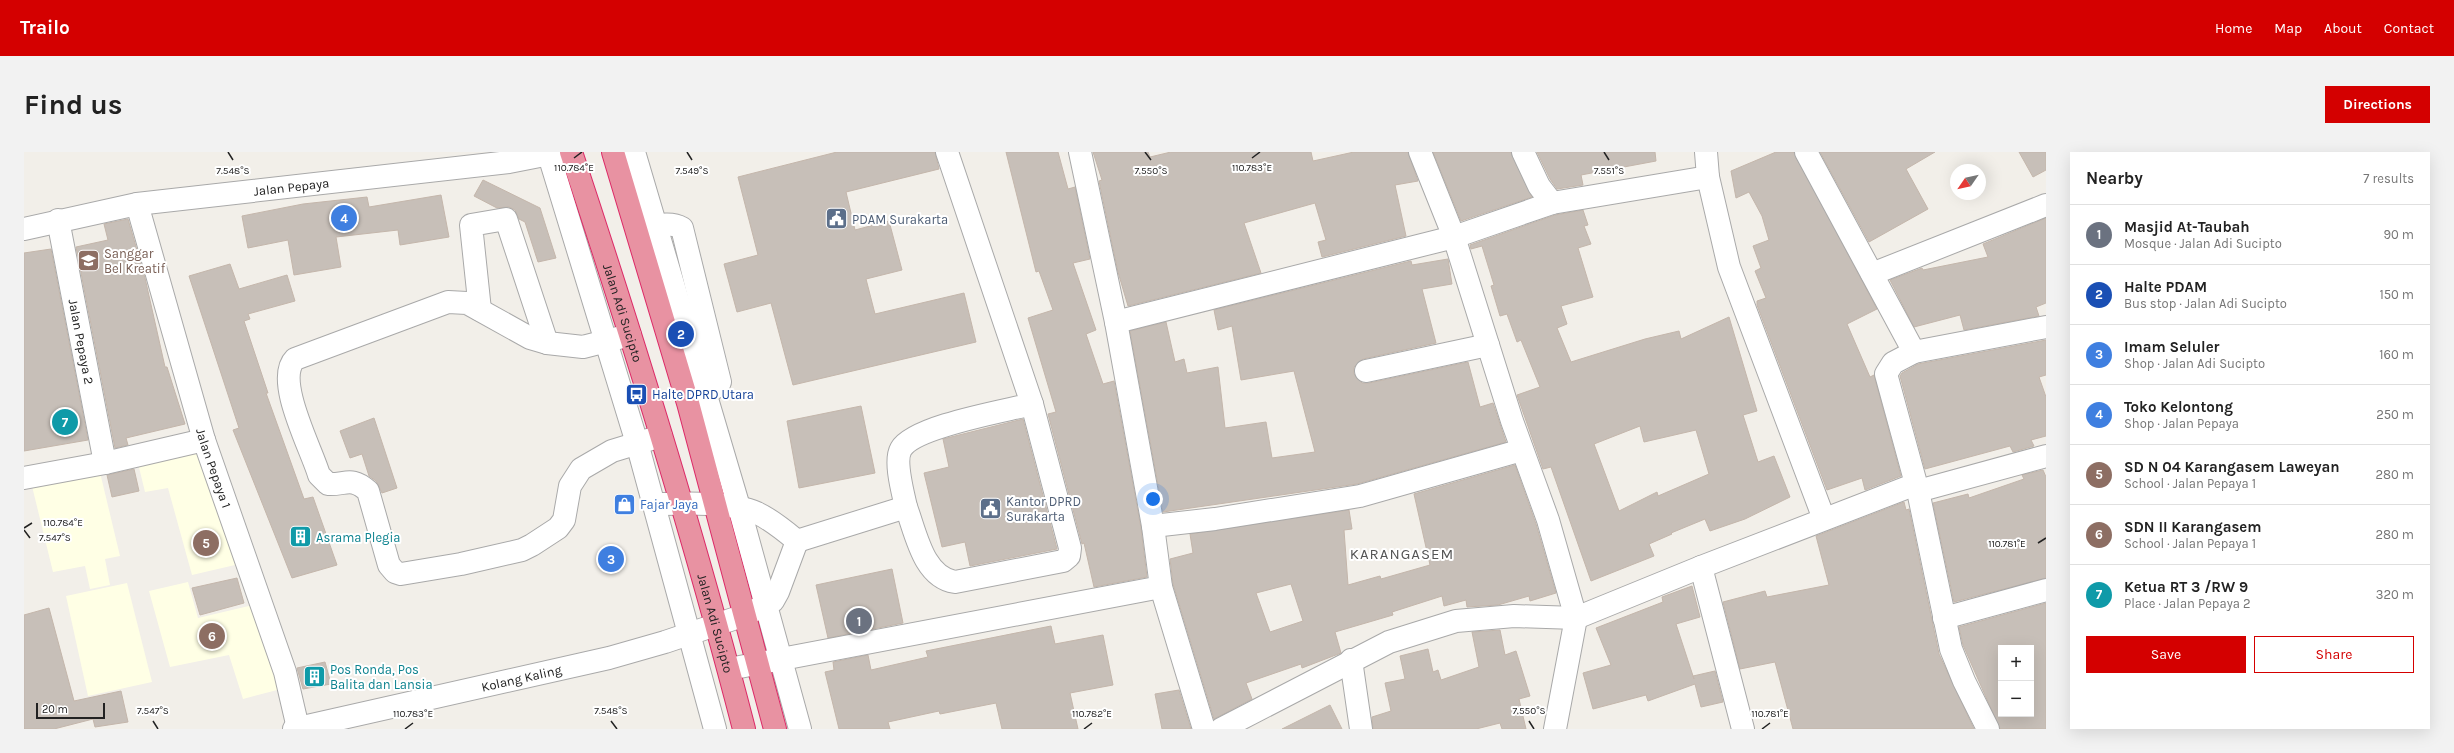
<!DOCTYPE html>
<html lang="en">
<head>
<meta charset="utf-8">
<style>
	body { margin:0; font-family:Karla,sans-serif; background:#f2f2f2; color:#222 }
	.controls { position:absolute; right:12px; bottom:12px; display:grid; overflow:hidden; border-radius:0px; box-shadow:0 4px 16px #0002 }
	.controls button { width:36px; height:36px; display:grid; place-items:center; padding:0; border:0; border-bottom:1px solid #e0e0e0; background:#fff; color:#222; font:20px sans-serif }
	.compass { position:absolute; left:1926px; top:12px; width:36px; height:36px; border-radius:50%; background:#fff; box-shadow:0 4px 16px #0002; rotate:236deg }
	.scale { position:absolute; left:12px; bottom:10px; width:69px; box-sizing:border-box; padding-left:4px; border:2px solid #222; border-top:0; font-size:11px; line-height:14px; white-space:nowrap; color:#222; -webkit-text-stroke:3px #fff; paint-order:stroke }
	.you { position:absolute; left:1129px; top:347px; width:14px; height:14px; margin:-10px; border:3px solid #fff; border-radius:50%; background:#1a73e8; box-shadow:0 0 0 6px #1a73e833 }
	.badge { display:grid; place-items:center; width:26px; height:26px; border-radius:50%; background:#d40000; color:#fff; font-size:13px; font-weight:700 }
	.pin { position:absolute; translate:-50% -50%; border:2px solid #fff; box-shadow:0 1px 4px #0006 }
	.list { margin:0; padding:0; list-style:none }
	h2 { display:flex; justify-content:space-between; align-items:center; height:52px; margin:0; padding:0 16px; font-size:17px }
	h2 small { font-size:13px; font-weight:400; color:#767676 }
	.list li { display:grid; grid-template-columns:26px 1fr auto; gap:12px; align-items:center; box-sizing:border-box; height:60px; padding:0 16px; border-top:1px solid #e0e0e0 }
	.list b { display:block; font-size:15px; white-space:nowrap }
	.list p { margin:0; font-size:13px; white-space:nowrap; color:#767676 }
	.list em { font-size:13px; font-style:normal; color:#767676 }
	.actions { display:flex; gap:8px; padding:12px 16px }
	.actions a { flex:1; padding:9px 0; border:1px solid #d40000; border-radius:0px; text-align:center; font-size:14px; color:#d40000 }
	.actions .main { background:#d40000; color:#fff }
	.map { position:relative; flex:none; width:2022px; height:577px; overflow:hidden; border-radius:0px }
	header { display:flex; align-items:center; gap:24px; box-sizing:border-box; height:56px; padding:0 20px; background:#d40000; color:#fff }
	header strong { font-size:19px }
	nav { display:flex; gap:22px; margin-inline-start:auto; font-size:14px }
	.intro { display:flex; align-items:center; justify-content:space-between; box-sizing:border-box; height:96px; padding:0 24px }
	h1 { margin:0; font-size:28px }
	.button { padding:10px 18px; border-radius:0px; background:#d40000; color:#fff; font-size:14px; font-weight:700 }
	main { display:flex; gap:24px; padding:0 24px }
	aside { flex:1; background:#fff; border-radius:0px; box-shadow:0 4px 16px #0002 }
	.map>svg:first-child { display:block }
</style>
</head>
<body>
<header>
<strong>Trailo</strong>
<nav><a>Home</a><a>Map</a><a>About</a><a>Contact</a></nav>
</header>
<div class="intro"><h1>Find us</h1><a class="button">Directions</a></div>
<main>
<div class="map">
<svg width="2022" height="577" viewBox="0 0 2022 577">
	<rect width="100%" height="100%" fill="#f2efe9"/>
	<g fill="#ffffe5">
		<polygon points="174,297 211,413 168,423 144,336 121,340 112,303"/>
		<polygon points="74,312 96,404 81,407 86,433 66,437 61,414 29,420 6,326"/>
		<polygon points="164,430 174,466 229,453 257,537 219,547 205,503 146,515 125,439"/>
		<polygon points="103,431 128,530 64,544 42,444"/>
	</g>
	<g fill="#c7bfb8" stroke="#c4b6ab" fill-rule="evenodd">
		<polygon points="813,0 911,0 915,17 822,40 831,78 865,69 878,118 842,127 851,162 940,141 952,190 769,233 747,151 713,160 700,112 734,103 714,25"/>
		<polygon points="982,0 1034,0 1044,37 1051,35 1066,107 1049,111 1072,178 1062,182 1079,232 1090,229 1117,376 1123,425 1070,435 1060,391 1058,392 1024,262 1032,260 1004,166 1029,158 1015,119 1012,120"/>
		<polygon points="1069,0 1124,0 1126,5 1147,0 1287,0 1289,9 1330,0 1384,0 1394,29 1371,33 1382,84 1298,105 1294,90 1302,88 1291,51 1220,71 1237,121 1104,154 1094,120 1075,29 1078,28"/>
		<polygon points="1409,0 1487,0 1508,45 1437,69"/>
		<polygon points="1513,0 1631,0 1632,9 1557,23 1559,33 1533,37 1526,27"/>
		<polygon points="1752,0 1770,0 1853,157 1823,172 1846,225 1850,223 1877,324 1841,338 1838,326 1803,338 1733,153 1733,149 1742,146 1731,119 1737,116 1729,94 1745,88 1738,64 1725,40 1712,46 1707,19"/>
		<polygon points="1796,0 1911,0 1882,17 1904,57 1845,90"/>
		<polygon points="1995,0 2022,0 2022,18 2009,25"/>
		<polygon points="459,28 516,56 532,106 514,110 501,70 495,67 491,58 485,55 473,56 450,44"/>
		<polygon points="417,43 425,85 376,93 374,78 312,85 317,115 270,123 264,88 224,96 218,64 279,52 343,45 345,55"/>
		<path d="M 1559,58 L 1564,73 L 1560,74 L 1567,92 L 1554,96 L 1569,145 L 1537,154 L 1543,172 L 1533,176 L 1547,210 L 1621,187 L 1655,179 L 1657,187 L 1705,165 L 1733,259 L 1719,263 L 1734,310 L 1750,304 L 1766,345 L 1721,367 L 1686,379 L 1681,367 L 1647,381 L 1648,382 L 1625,392 L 1630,404 L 1567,429 L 1527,315 L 1519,317 L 1493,243 L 1516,235 L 1497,188 L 1493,190 L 1483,162 L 1476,164 L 1467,134 L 1470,133 L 1458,94 L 1447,97 L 1446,93 L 1531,63 ZM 1616,274 L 1620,290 L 1672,278 L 1685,322 L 1634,344 L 1633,340 L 1595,359 L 1570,292 Z"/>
		<polygon points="2022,66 2022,151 2012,155 2015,164 1940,178 1936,163 1890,175 1866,128 1898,116 1899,118 1964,105 1959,92"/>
		<polygon points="104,67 121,126 141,215 143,215 161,272 102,286 104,293 91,296 52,95 84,88 80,72"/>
		<polygon points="27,97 64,288 0,299 0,101"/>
		<polygon points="1424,107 1428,132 1398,137 1412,191 1339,207 1330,215 1330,222 1338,231 1345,231 1444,210 1456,255 1469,251 1482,290 1333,332 1139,360 1106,179 1142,170 1151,210 1160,207 1163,221 1194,215 1201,276 1242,270 1248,306 1291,300 1270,219 1217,228 1208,174 1194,178 1190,158 1387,109 1388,113"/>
		<polygon points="206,112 215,137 263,123 271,149 224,162 226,167 220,169 244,241 242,241 280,347 289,345 313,413 268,426 209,278 215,276 165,124"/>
		<polygon points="2022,188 2022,223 2015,225 2022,245 2022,284 2007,288 2010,294 1989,300 1986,294 1901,317 1876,224 1878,221 1894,212"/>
		<polygon points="837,254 851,321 775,336 763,269"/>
		<polygon points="350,266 373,336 358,341 352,329 345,324 338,302 326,306 316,279"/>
		<polygon points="999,267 1033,397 946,414 941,390 918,395 900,321 925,315 919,287"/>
		<path d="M 1491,313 L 1512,372 L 1532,441 L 1506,449 L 1505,444 L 1474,453 L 1443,455 L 1442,448 L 1420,454 L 1418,444 L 1368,460 L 1369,463 L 1311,480 L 1317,501 L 1278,516 L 1277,512 L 1222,531 L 1228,547 L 1190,567 L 1149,432 L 1146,407 L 1169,401 L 1166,382 L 1325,358 L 1328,377 L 1320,378 L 1324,433 L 1356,424 L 1357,427 L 1406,413 L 1390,342 ZM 1267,432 L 1279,469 L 1246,480 L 1232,441 Z"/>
		<polygon points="110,317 115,339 88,345 83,323"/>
		<polygon points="2019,318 2022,325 2022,426 1930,450 1909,351 1944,342 1945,346 2000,327 1998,323"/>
		<polygon points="1880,350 1882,358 1885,357 1915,502 1950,577 1769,577 1751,510 1716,517 1699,450 1741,439 1743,445 1805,433 1792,384"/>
		<polygon points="868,417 879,471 804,486 792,433"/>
		<polygon points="213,426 220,451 176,463 168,436"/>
		<polygon points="1668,434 1676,465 1652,472 1670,527 1669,524 1691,519 1699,550 1677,555 1671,532 1624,549 1622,543 1569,557 1559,521 1587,513 1572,476 1639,450 1638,445"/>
		<path d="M 2022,451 L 2022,577 L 1976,577 L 1939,493 L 1935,475 ZM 1977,496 L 2007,496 L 2007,562 L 1977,562 Z"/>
		<polygon points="25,456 50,549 97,539 104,570 71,575 69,567 30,577 0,577 0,463"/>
		<polygon points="1027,474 1031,492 1079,483 1089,533 1046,541 1054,577 978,577 972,551 916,562 915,559 864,570 866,577 815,577 801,520 810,518 809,510 844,503 847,518 904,505 902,499"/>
		<polygon points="1476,478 1481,503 1492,499 1506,544 1495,547 1502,577 1478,577 1476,571 1452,577 1349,577 1348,565 1367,559 1361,531 1381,527 1376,504 1404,497 1409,520 1414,518 1417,528 1455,515 1448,480"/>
		<polygon points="301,510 307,532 279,537 273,516"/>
		<polygon points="1155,538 1167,577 1138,577 1131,542"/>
		<polygon points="1306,553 1318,577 1258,577"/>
	</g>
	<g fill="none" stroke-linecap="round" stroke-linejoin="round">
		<defs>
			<g id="minor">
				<polyline points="524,0 613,291 691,577"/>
				<polyline points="610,0 715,355 776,577"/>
				<polyline points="1056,0 1092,170 1129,374 1137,435 1180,577"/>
				<polyline points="1396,0 1430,85 1488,269 1524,368 1552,466 1531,577"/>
				<polyline points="1499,0 1515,34 1528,51"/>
				<polyline points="1682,0 1684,25 1705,115 1800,367"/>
				<polyline points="1782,0 1890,200"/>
				<path id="s1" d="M 113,52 L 180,288 L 261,520 L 274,576"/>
				<path id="s2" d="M 34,68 L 81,311"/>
				<path d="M 618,76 C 631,74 646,69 658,76 L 696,230 L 694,234 L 671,247"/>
				<path id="s3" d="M 0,77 L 113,52 L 485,10 L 536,0"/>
				<polyline points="1848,122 2022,53"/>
				<polyline points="456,158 447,73 482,67 523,191"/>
				<polyline points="1092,170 1430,85 1528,51 1684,25"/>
				<path d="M 606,183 L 559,195 L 523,191 L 506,186 L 443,151 L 424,150 L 271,207 C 250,228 288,298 295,323 L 304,332 C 322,333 327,324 344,339 L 365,413 L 371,420 L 377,422 L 437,412 L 498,398 L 508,393 L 534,376 L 540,368 L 546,334 L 557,317 L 588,299 L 637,284"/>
				<polyline points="1342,219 1464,193"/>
				<polyline points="0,326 81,311 180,288"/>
				<polyline points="1894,339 2022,304"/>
				<path d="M 639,352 C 666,351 708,350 733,361 C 748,368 761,379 773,389"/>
				<path d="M 882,355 C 879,341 870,309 877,297 C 890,274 981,259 1008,252 L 923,0"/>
				<polyline points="1129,374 1191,367 1336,344 1498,298"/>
				<path d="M 773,389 L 882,355 C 892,381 899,425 931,430 L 1039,409 L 1045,404 L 1046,396 L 1008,252"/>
				<polyline points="1677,415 1719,577"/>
				<polyline points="1920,466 2022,438"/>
				<polyline points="1327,508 1337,577"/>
				<polyline points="705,517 1137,435"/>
				<path id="s4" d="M 270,577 L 585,506 L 641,490 L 721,463 L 749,449 L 754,440 L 773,389"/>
				<polyline points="1197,577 1365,490 1432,469 1490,464 1552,466 1677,415 1892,332"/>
				<polyline points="1964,577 1940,529 1927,497 1894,339 1862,222 1869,211 1890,200 2022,175"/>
			</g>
			<g id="highway">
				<path id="s5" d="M 547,0 C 610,190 670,383 720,577"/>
				<polyline points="589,0 664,251 751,577"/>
			</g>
		</defs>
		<use href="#minor" stroke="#a9a9a9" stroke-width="24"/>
		<use href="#highway" stroke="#dc2a67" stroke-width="24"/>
		<use href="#minor" stroke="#fff" stroke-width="22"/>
		<use href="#highway" stroke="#e892a2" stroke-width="22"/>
	</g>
	<path fill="none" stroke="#222" stroke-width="1.5" d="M 204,0 L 209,8M 663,0 L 668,8M 1121,0 L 1127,8M 1580,0 L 1585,8M 550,6 L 558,0M 1228,6 L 1236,0M 0,376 L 8,371M 0,378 L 6,386M 2014,391 L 2022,386M 129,569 L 134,577M 587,569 L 593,577M 1505,569 L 1510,577M 381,577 L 389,571M 1060,577 L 1068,571M 1738,577 L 1746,571"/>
	<defs>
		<symbol id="civic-square" viewBox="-11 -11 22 22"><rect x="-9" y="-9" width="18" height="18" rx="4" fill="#5c6f8a" stroke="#fff"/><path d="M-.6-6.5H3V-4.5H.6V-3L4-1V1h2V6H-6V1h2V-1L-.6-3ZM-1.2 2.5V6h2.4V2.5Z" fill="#fff"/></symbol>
		<symbol id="school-square" viewBox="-11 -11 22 22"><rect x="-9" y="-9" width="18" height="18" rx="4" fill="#8d6e63" stroke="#fff"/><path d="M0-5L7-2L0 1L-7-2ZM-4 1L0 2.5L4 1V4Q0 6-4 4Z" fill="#fff"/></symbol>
		<symbol id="bus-square" viewBox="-11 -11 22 22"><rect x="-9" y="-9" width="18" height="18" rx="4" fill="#1a4fb4" stroke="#fff"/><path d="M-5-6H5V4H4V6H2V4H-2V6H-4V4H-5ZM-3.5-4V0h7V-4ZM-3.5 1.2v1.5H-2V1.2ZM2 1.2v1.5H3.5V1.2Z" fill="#fff"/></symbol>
		<symbol id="shop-square" viewBox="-11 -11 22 22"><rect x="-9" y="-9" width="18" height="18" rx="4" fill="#3f7fe0" stroke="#fff"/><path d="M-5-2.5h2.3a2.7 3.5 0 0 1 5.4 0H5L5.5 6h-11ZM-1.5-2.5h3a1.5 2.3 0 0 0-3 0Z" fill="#fff"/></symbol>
		<symbol id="building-square" viewBox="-11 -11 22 22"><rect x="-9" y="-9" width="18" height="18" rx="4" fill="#0f9aa8" stroke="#fff"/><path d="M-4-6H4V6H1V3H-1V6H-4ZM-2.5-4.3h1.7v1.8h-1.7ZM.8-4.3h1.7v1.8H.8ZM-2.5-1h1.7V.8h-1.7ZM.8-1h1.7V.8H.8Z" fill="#fff"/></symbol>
	</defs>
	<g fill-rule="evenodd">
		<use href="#civic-square" x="800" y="54" width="25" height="25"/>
		<use href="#school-square" x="52" y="96" width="25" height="25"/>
		<use href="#bus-square" x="600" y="230" width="25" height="25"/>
		<use href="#shop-square" x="588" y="340" width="25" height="25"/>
		<use href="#civic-square" x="954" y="344" width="25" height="25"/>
		<use href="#building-square" x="264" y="372" width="25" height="25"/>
		<use href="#building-square" x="278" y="512" width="25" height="25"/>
	</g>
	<g text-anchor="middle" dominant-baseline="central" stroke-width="4" stroke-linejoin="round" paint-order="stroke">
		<g font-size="13" fill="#222" stroke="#fff">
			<text stroke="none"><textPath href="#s3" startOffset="271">Jalan Pepaya</textPath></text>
			<text stroke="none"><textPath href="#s5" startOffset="169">Jalan Adi Sucipto</textPath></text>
			<text stroke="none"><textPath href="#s2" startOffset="124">Jalan Pepaya 2</textPath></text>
			<text stroke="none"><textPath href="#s1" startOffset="275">Jalan Pepaya 1</textPath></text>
			<text stroke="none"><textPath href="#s5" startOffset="493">Jalan Adi Sucipto</textPath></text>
			<text stroke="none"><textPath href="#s4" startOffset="233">Kolang Kaling</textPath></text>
		</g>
		<g font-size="13" fill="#4e5e75" stroke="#fff" text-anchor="start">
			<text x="828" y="67">PDAM Surakarta</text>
			<text x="982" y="349">Kantor DPRD<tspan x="982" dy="15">Surakarta</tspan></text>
		</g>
		<g font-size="13" fill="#785e54" stroke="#fff" text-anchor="start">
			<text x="80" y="101">Sanggar<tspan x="80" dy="15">Bel Kreatif</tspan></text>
		</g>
		<g font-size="13" fill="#164399" stroke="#fff" text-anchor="start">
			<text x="628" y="242">Halte DPRD Utara</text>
		</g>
		<g font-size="13" fill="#366cbe" stroke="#fff" text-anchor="start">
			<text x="616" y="352">Fajar Jaya</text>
		</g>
		<g font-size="13" fill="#0d838f" stroke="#fff" text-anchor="start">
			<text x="292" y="385">Asrama Plegia</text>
			<text x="306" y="517">Pos Ronda, Pos<tspan x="306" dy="15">Balita dan Lansia</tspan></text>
		</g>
		<g font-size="15" letter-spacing="1" fill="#555" stroke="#fff">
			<text x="1378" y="402">KARANGASEM</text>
		</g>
	</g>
	<g font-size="10" text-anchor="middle" fill="#222" stroke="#fff" stroke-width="4" stroke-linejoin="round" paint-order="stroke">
		<text x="550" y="19">110.784°E</text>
		<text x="1228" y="19">110.783°E</text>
		<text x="209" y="22">7.548°S</text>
		<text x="668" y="22">7.549°S</text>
		<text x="1127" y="22">7.550°S</text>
		<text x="1585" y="22">7.551°S</text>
		<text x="39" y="374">110.784°E</text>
		<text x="31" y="389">7.547°S</text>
		<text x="1983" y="395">110.781°E</text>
		<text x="129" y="562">7.547°S</text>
		<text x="587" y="562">7.548°S</text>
		<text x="1505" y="562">7.550°S</text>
		<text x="389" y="565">110.783°E</text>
		<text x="1068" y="565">110.782°E</text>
		<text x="1746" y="565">110.781°E</text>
	</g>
</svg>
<div class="controls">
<button>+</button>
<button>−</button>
</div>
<svg class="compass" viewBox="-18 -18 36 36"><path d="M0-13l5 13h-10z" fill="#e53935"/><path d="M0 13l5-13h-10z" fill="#767676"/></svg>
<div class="scale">20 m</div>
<div class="you"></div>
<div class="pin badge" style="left:835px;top:469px;background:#6b7280">1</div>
<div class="pin badge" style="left:657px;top:182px;background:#1a4fb4">2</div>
<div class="pin badge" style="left:587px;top:407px;background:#3f7fe0">3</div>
<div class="pin badge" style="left:320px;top:66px;background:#3f7fe0">4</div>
<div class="pin badge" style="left:182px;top:391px;background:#8d6e63">5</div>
<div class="pin badge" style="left:188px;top:484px;background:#8d6e63">6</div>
<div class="pin badge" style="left:41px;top:270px;background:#0f9aa8">7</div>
</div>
<aside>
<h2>Nearby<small>7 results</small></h2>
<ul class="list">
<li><span class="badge" style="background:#6b7280">1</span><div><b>Masjid At-Taubah</b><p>Mosque · Jalan Adi Sucipto</p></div><em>90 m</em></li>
<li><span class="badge" style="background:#1a4fb4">2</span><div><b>Halte PDAM</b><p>Bus stop · Jalan Adi Sucipto</p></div><em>150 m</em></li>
<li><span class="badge" style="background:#3f7fe0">3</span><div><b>Imam Seluler</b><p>Shop · Jalan Adi Sucipto</p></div><em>160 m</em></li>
<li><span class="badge" style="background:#3f7fe0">4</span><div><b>Toko Kelontong</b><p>Shop · Jalan Pepaya</p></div><em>250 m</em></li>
<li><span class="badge" style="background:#8d6e63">5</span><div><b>SD N 04 Karangasem Laweyan</b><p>School · Jalan Pepaya 1</p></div><em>280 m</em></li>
<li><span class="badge" style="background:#8d6e63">6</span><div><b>SDN II Karangasem</b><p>School · Jalan Pepaya 1</p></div><em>280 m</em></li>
<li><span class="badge" style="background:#0f9aa8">7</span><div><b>Ketua RT 3 /RW 9</b><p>Place · Jalan Pepaya 2</p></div><em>320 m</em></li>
</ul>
<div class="actions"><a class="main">Save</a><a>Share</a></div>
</aside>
</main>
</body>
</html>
